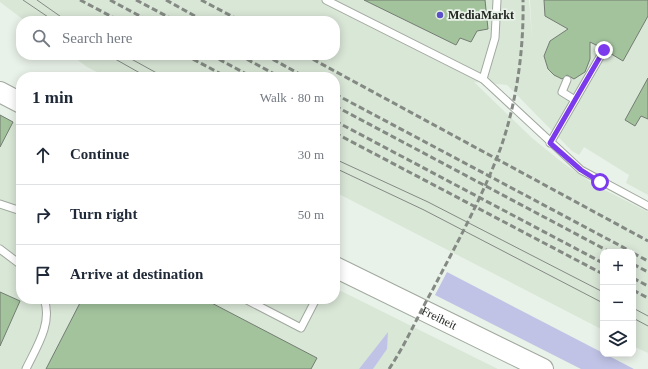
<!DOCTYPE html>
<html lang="en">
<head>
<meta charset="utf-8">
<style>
	body { margin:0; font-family:Georgia,serif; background:#f6f6f7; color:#1f2937 }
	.controls { position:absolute; right:12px; bottom:12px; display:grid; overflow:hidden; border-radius:8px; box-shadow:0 2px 10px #0003 }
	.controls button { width:36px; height:36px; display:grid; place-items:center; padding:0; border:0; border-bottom:1px solid #e0e1e3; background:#fff; color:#1f2937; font:20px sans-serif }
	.stop { position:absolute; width:12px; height:12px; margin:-9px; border:3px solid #7c3aed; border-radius:50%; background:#fff }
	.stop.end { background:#7c3aed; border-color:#fff; box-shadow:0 1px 4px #0008 }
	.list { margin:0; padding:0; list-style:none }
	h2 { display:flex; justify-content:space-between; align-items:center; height:52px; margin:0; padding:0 16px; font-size:17px }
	h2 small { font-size:13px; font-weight:400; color:#747a83 }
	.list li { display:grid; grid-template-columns:26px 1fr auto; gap:12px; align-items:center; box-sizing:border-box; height:60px; padding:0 16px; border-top:1px solid #e0e1e3 }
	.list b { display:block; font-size:15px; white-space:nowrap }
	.list em { font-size:13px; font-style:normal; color:#747a83 }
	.icon { flex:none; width:22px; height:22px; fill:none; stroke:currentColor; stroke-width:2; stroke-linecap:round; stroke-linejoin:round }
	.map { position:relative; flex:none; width:648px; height:369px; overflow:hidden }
	.search { position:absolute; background:#fff; box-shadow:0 2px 10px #0003; left:16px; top:16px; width:324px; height:44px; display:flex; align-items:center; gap:10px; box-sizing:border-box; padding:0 14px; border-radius:16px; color:#747a83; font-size:15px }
	.panel { position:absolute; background:#fff; box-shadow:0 2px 10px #0003; left:16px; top:72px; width:324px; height:232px; border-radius:16px }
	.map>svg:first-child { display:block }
</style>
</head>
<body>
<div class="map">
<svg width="648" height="369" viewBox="0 0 648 369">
	<rect width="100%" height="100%" fill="#e9f2e8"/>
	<g fill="#d9e7d7">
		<polygon points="0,0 529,0 532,38 530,0 648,0 648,195 626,183 629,175 584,147 579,155 572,151 507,85 474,82 532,138 563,163 595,185 648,212 648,353 633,346 633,252 603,252 603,330 335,192 335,77 107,77 87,67 71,55 335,55 335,21 25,21 0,2"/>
		<polygon points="0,115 21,126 21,299 335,299 335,288 498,369 0,369"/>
	</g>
	<g fill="#c1c3e6">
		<polygon points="447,272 634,369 581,369 435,295"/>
		<polygon points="388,332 387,349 373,369 359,369"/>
	</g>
	<g fill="#a3c39d" stroke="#747c73">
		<polygon points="364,0 485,0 488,29 477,31 471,42 460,38 456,45"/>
		<polygon points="544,0 648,0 648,16 623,61 608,52 608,48 606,46 600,47 590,42 590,59 585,72 574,79 567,75 562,79 554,75 548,69 544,56 550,41 568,29 545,16"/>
		<polygon points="648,78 648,119 641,116 635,126 625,120"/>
		<polygon points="0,115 13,122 0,147"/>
		<polygon points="0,292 20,301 0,346"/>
		<polygon points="82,299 204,299 317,358 311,369 46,369"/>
	</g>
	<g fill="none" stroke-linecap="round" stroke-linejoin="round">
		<defs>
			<g id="lane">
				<polyline points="326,0 483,79 581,170 648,206"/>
				<polyline points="483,79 495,38 497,0"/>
				<polyline points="567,80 562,92 575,100"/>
				<polyline points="550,143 604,50"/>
				<polyline points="0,204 21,211"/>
				<polyline points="0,249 21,265"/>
				<polyline points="245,299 301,328 316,299"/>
				<path d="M 26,369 C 36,348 53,323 44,299"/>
			</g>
			<g id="secondary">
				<polyline points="0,92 21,103"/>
				<path id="s1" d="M 335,267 L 543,369"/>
			</g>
		</defs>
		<use href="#lane" stroke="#a1a99f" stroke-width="9"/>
		<use href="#secondary" stroke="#a1a99f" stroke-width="22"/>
		<use href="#lane" stroke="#fff" stroke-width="7"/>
		<use href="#secondary" stroke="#fff" stroke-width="20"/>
		<g stroke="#848a83" stroke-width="1">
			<polyline points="23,0 54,21"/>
			<polyline points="37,0 67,21"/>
			<polyline points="108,55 147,77"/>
			<polyline points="124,55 164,77"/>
			<polyline points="335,159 428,202 603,292"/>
			<polyline points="335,168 424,210 603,303"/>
			<polyline points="633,308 648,316"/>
			<polyline points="633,318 648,326"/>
		</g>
		<g stroke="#848a83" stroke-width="3" stroke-dasharray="6 3" stroke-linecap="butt">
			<polyline points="80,0 120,21"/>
			<polyline points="110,0 149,21"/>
			<polyline points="136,0 176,21"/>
			<polyline points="166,0 204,21"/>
			<polyline points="201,0 241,21"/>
			<polyline points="185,55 227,77"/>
			<polyline points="211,55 252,77"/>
			<polyline points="239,55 280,77"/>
			<polyline points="265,55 305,77"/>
			<polyline points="305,55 648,241"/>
			<polyline points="335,94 632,252"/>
			<polyline points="335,106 610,252"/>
			<polyline points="335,121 603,263"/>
			<polyline points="335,133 603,274"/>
			<polyline points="633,253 648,261"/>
			<polyline points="633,264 648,272"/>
			<polyline points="633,278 648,286"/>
			<polyline points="633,290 648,298"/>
			<path d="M 389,369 C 406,344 418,315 433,289 C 457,243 483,196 501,147 C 517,101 524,48 523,0"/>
		</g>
	</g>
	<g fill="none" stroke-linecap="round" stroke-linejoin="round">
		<polyline stroke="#7c3aed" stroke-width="5" points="600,182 581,170 550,143 604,50"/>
	</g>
	<circle fill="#5a50c8" stroke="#e9f2e8" stroke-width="1.5" cx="440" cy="15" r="4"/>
	<g text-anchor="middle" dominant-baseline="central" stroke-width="3.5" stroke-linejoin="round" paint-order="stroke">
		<g font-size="12" font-weight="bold" fill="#232622" stroke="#e9f2e8" text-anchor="start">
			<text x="448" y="15">MediaMarkt</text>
		</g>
		<g font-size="12" fill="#232622" stroke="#e9f2e8">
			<text stroke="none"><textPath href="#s1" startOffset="116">Freiheit</textPath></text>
		</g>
	</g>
</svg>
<div class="controls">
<button>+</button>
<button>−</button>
<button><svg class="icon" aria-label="layers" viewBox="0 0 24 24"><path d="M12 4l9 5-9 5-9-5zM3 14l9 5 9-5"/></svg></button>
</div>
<div class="stop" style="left:600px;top:182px"></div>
<div class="stop end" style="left:604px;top:50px"></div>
<div class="search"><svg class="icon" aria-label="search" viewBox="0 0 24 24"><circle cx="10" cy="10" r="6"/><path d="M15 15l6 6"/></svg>Search here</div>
<section class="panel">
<h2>1 min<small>Walk · 80 m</small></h2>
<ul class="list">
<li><svg class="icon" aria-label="ahead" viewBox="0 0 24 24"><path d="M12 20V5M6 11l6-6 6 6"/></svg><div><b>Continue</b></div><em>30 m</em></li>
<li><svg class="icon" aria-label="right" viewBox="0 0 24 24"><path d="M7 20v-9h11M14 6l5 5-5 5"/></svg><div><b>Turn right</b></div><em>50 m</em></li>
<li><svg class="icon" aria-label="arrive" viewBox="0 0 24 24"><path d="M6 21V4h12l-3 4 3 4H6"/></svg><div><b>Arrive at destination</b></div></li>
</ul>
</section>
</div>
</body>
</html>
